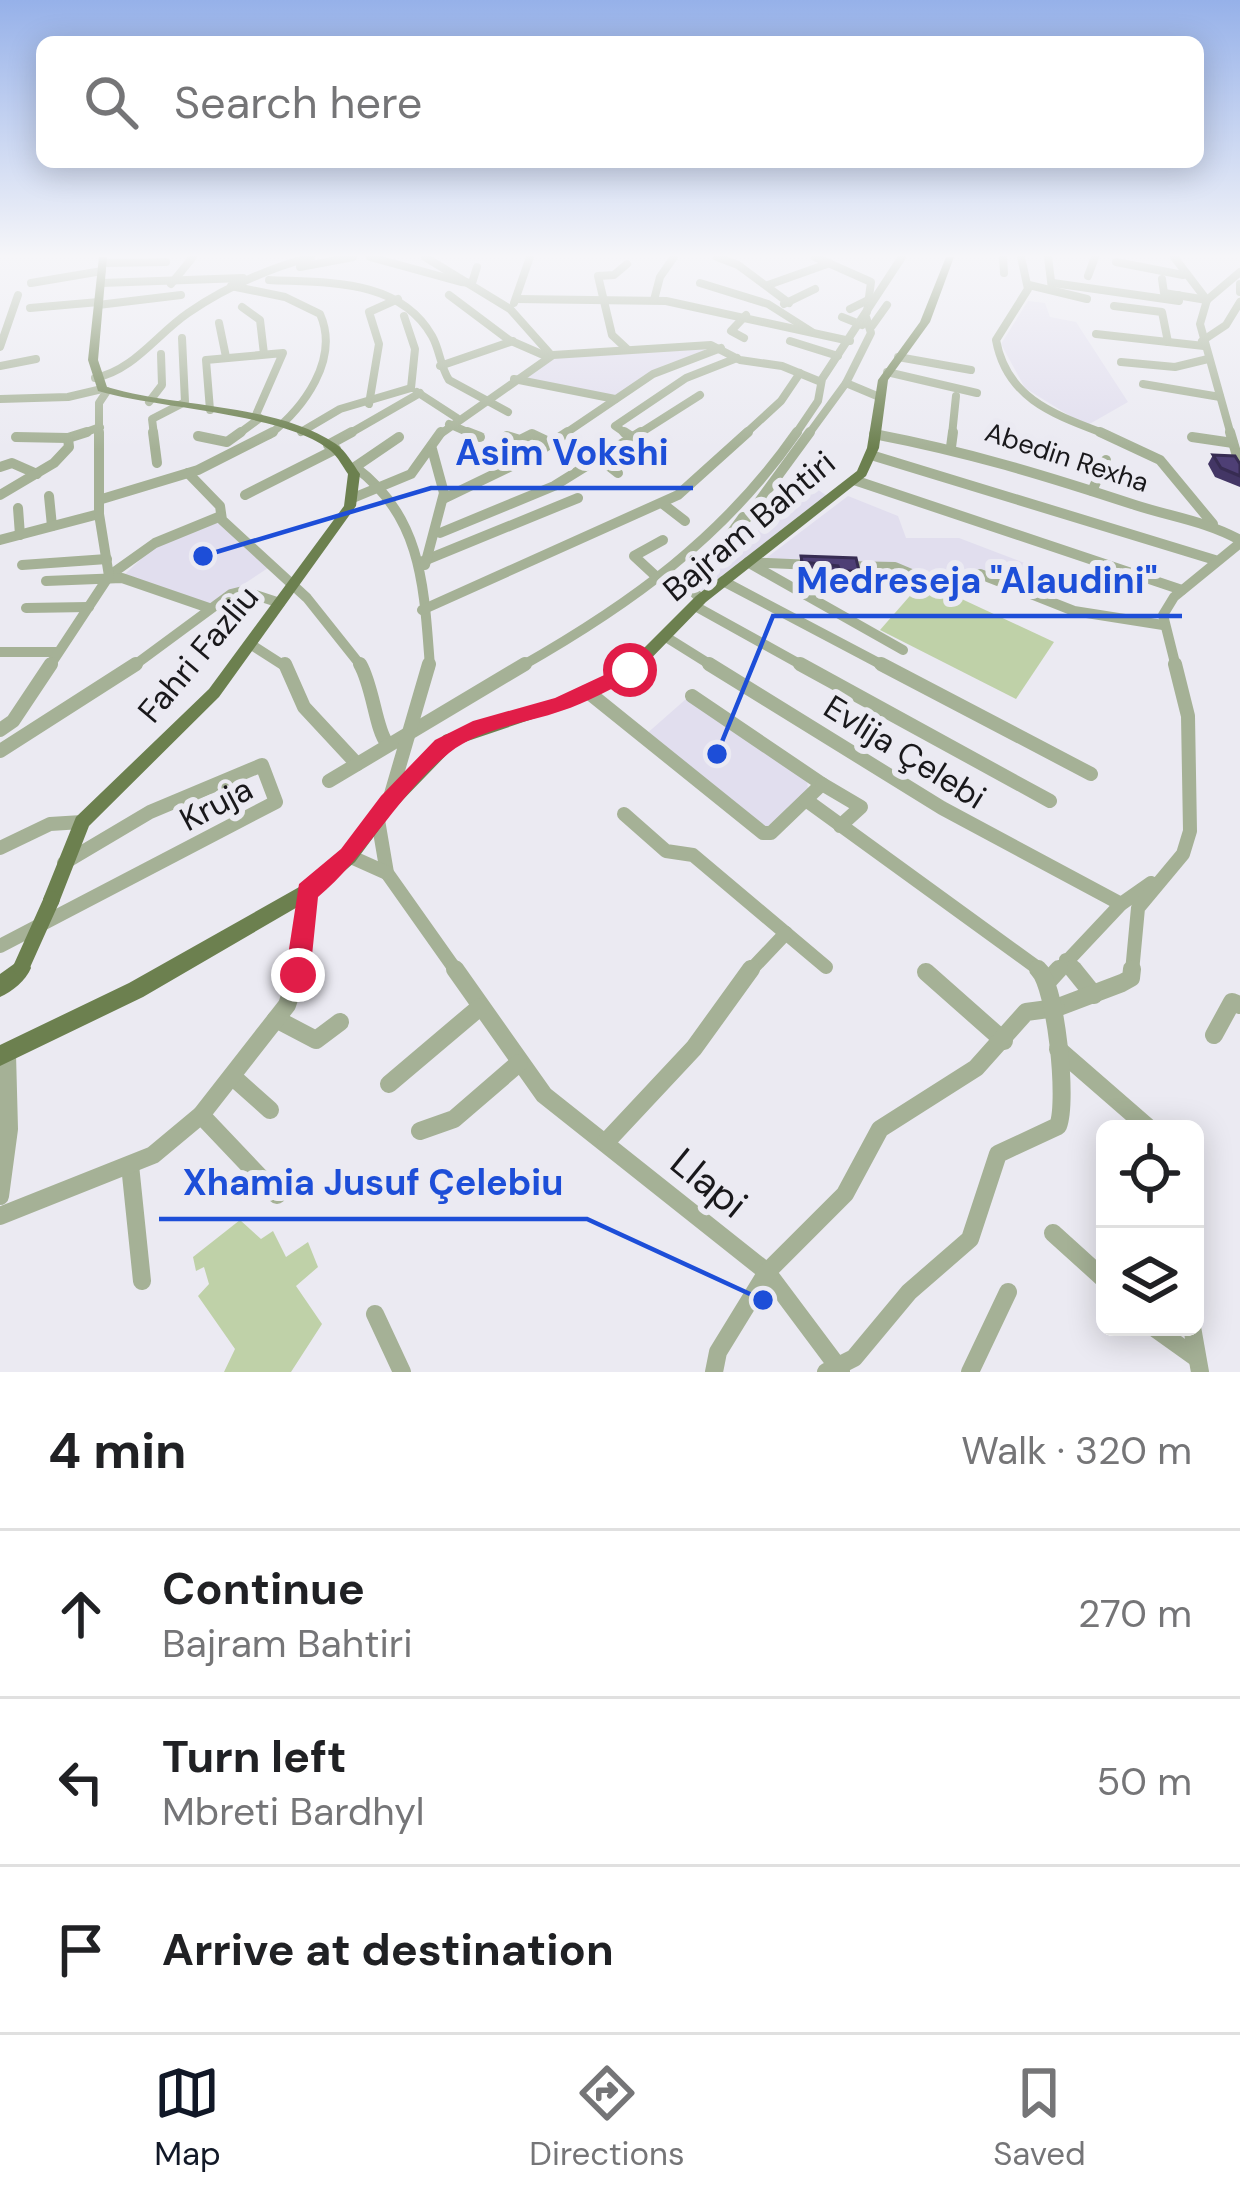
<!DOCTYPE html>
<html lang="en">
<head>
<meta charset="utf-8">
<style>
	body { margin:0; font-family:"DM Sans",sans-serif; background:#f6f6f6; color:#202124 }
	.controls { position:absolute; right:36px; bottom:36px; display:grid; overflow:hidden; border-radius:18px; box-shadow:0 6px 30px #0003 }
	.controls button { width:108px; height:108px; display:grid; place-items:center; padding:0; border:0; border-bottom:3px solid #e0e0e0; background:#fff; color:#202124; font:60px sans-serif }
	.stop { position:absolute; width:36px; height:36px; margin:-27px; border:9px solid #e11d48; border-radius:50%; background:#fff }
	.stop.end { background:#e11d48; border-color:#fff; box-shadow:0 3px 12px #0008 }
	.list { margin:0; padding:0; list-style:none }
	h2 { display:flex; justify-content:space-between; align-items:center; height:156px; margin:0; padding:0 48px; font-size:51px }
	h2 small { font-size:39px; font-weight:400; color:#757577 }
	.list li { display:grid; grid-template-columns:78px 1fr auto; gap:36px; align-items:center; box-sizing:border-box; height:168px; padding:0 48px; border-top:3px solid #e0e0e0 }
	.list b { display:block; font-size:45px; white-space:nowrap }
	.list p { margin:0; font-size:39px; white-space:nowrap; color:#757577 }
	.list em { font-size:39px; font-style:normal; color:#757577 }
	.icon { flex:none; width:66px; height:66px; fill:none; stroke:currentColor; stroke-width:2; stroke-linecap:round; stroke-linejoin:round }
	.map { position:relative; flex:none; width:1240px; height:1372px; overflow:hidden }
	.search { position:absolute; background:#fff; box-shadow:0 6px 30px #0003; left:36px; right:36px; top:36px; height:132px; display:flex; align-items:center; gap:30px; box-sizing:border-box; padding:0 42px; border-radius:18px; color:#757577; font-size:45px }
	.sheet { height:660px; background:#fff }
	nav { display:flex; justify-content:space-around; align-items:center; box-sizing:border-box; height:168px; border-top:3px solid #e0e0e0; background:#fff; font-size:33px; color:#757577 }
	nav a { display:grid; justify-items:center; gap:6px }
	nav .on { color:#111827 }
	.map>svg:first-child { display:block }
</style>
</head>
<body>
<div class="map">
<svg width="1240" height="1372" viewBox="0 0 1240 1372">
	<rect width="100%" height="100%" fill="#ebeaf2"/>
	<g fill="#e1deee">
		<polygon points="1028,301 1045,303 1050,317 1076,322 1128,402 1086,426 1025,388 1001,344"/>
		<polygon points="705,346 705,352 667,364 612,397 518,379 554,356"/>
		<polygon points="807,482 827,496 697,595 684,583 726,547 734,552 741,547"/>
		<polygon points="848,496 898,516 906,538 959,538 1035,567 1021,589 979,571 946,586 895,565 765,559"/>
		<polygon points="218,519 271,566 212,605 124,575 155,546"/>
		<polygon points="686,699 807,781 808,789 769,827 762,827 644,736"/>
	</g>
	<g fill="#bfd1a8">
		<polygon points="923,581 1054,642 1016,699 880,630"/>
		<polygon points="240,1220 261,1239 273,1231 286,1257 308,1242 318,1267 296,1286 322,1324 291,1372 224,1372 235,1349 198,1296 209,1284 204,1267 196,1271 193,1257"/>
	</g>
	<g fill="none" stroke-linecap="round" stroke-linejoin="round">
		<g stroke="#a5b196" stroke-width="8">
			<polyline points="370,257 461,282 472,283 477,267"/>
			<polyline points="425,257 510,309 551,355"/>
			<polyline points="717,257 738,265 789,303"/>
			<polyline points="815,257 871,282 867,312"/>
			<polyline points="1003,257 1004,273"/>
			<path d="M 1021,257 L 1028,289 L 996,340 C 1007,400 1056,415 1108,435"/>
			<polyline points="1048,257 1052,289"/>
			<polyline points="1174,257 1206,299"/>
			<polyline points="1116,262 1183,275"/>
			<polyline points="103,263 166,262"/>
			<polyline points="627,264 614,275 598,276 612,335 627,349"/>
			<polyline points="300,267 353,257"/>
			<polyline points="1088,276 1095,257"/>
			<polyline points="1162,279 1164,293 1207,300"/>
			<path d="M 269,280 C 326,283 399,278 432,336 C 440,350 440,366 449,380 L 508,412"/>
			<polyline points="31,283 102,271"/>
			<polyline points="101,283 243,278"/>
			<polyline points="700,283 768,304 812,332"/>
			<polyline points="1053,283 1179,301 1178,295"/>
			<polyline points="171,284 193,257"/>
			<polyline points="1240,284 1240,292"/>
			<polyline points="768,285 830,263"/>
			<polyline points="1029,285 1087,299"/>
			<path d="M 231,286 L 285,297 L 320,314 C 340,359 304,408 269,435"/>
			<polyline points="449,295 509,340 548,357"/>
			<polyline points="517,299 666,301 850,341"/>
			<polyline points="654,300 660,277 674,257"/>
			<polyline points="514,303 530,257"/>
			<polyline points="784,304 815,289"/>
			<polyline points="98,305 181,295"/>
			<polyline points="1114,306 1162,312 1168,342"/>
			<polyline points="242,307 260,320 264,354"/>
			<polyline points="30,308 99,302"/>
			<polyline points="850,309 868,300"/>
			<polyline points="404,316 415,349 411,388"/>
			<polyline points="842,317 862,325"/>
			<polyline points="866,317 871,333 846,383 877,396"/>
			<polyline points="219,323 226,357"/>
			<polyline points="872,326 887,305"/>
			<polyline points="1096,334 1204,346"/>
			<polyline points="744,338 731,331 746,315"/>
			<polyline points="790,341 838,356"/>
			<polyline points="1202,341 1226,325 1240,302"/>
			<polyline points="0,347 18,295"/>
			<polyline points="898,357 971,370"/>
			<polyline points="1121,362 1175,367 1208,359"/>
			<polyline points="0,366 36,359"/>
			<polyline points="440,366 513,341"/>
			<polyline points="887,372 977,393"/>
			<path d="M 95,378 C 134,370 156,335 188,313 C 226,287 267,269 311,257"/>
			<polyline points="514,379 615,399"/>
			<polyline points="1143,384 1220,397"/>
			<polyline points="417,392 457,418"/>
			<polyline points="0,399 68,397 102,389"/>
			<polyline points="149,402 162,385 161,354"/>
			<polyline points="369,404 379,344 369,312 398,299"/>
			<polyline points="210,410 206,360 283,353 255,417"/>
			<polyline points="449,424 474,435"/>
			<polyline points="301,432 340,409 411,388"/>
			<polyline points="78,435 100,427"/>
			<polyline points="99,435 99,403 107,391"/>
			<polyline points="154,435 152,419 185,402 182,338"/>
			<polyline points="237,435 260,418"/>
			<polyline points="347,435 420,393"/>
			<polyline points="439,435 553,355 711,345 740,360 782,366 821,382"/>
			<polyline points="563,435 653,374 721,348"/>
			<polyline points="628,435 615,426 686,378 737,358"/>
			<polyline points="637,435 700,395"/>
			<polyline points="744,435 781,401 800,373"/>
			<polyline points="795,435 818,401 822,379 902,257"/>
			<polyline points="808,435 846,383"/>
			<polyline points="952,435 956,396"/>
			<polyline points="1231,435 1200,324 1207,300 1240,272"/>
		</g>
		<g stroke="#a5b196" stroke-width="10">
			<polyline points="153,432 157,463"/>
			<polyline points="467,432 480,437"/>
			<polyline points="624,432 635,439"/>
			<polyline points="1100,432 1160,460 1213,524"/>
			<polyline points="1230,432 1240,466"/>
			<path d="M 874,434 C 968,452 1044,475 1135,505 C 1172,517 1205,521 1240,540"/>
			<polyline points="198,436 227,442 241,432"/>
			<polyline points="507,436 520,440 532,434 551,443"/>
			<polyline points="16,437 68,438 87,432"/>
			<path d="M 399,437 L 355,467 C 423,517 424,589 430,667"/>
			<polyline points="1192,437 1233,443"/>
			<polyline points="328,445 352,432"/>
			<polyline points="951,447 953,432"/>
			<polyline points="871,455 1215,560"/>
			<polyline points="600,459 618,473"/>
			<polyline points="0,467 12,463 37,474"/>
			<polyline points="188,473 220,506 222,520 307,598 362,667"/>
			<polyline points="854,480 1182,590"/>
			<polyline points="1092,491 1106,460"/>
			<polyline points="0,495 54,463 69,447 68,438"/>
			<polyline points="245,495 336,449"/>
			<polyline points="49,496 52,526"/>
			<polyline points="353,498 411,474 441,432"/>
			<polyline points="102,499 198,470 273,432"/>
			<polyline points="443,499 530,457 568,432"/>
			<polyline points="663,504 685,521"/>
			<polyline points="18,508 20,535"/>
			<polyline points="747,518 810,432"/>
			<polyline points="440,533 554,486 641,432"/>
			<polyline points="0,540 99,514"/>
			<polyline points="421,562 578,498"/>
			<polyline points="748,562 813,565"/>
			<polyline points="749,563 903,650"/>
			<polyline points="22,565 107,559"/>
			<polyline points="425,565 444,493 432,449"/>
			<polyline points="846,566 895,567 947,589 980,574 1074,611 1163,625"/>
			<polyline points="110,575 155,543 221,516"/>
			<polyline points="46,581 122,578 209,608"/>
			<polyline points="661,581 634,556 663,540"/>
			<polyline points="723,581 886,667"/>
			<polyline points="701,599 682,581 719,550 743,517"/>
			<polyline points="695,606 805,667"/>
			<polyline points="26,608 89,607"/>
			<polyline points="422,610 678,495 748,432"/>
			<polyline points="666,637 714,667"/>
			<polyline points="250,644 286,667"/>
			<polyline points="0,652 58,652"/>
			<polyline points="49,667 109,576 99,514 99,432"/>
			<polyline points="132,667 231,594 243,591 280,603"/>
			<path d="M 520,667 C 631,604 724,537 797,432"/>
			<polyline points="1176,667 1163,615 1174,597 1240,543"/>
		</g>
		<g stroke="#a5b196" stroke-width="14">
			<polyline points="285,664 304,707 357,764"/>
			<path d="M 360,664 C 373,686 376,731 387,743"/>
			<polyline points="709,664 942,808 1121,904"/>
			<polyline points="800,664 1050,801"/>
			<polyline points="881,664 1091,774"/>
			<polyline points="588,692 763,833 771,833 822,784 692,696"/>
			<polyline points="0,730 13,721 51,664"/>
			<polyline points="0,751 136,664"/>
			<polyline points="329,781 525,664"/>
			<polyline points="822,784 861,807 840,826"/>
			<polyline points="806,800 1043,972"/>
			<polyline points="389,801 429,664"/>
			<polyline points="624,814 666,851 693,855 826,967"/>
			<polyline points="378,820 387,873 457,972"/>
			<polyline points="0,848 50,824 82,822"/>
			<polyline points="349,856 387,873"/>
			<polyline points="0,946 276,802 262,765 150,812 64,863"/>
			<polyline points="1066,960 1076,972"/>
			<polyline points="298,972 307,892"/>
			<polyline points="749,972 786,933"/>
			<polyline points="1057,972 1121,904 1151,883"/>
			<polyline points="1132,972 1138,908 1183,854 1190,831 1188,716 1175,664"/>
		</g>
		<g stroke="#a5b196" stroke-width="18">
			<polyline points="455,969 544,1095 767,1272 841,1371"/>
			<polyline points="1073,969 1094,995"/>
			<polyline points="926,972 1004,1041"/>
			<polyline points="1049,980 1059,969"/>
			<polyline points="1056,1008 1122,983 1131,978 1132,969"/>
			<polyline points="276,1019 316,1040 340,1022"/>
			<polyline points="1214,1035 1232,1002 1240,1005"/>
			<polyline points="1058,1049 1150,1129"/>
			<polyline points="233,1077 270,1110"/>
			<polyline points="389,1084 480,1007"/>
			<polyline points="201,1115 277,1195"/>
			<polyline points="420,1131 454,1119 519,1063"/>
			<polyline points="606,1142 694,1048 751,969"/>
			<polyline points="130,1165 142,1281"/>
			<polyline points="0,1196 9,1129 7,1054"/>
			<polyline points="0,1216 153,1155 201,1115 287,1005 299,969"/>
			<polyline points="1053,1233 1105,1280"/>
			<polyline points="375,1314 402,1372"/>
			<polyline points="1153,1327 1195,1357"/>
			<polyline points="1192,1327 1200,1372"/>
			<polyline points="714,1372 718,1352 767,1272 845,1194 880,1129 976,1068 1026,1012 1056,1008"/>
			<path d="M 826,1372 L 854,1358 L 909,1292 L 970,1239 L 998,1154 L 1058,1126 C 1068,1101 1056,986 1038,969"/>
			<polyline points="970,1372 1008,1292"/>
		</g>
		<g fill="#6c804f" fill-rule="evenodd">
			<path d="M 99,257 L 107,257 L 98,360 L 107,387 C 177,408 275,403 336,444 C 346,451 353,464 360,474 L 356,506 L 219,697 L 89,826 L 58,905 L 52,907 L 46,905 L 43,899 L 76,817 L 209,689 L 344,506 L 348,474 C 343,467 338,457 331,451 C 286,413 159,409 98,391 L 88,360 Z"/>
			<polygon points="946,257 954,257 930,322 888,380 879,448 866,476 706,602 635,675 565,708 456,745 395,808 355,862 313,898 143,997 0,1066 0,1045 129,983 301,886 343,850 383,798 444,735 555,700 625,667 696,596 857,471 867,448 878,380 920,322"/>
			<path d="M 21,959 L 28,961 L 31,968 C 26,980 12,992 0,997 L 0,974 Z"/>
		</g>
		<polyline stroke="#6c804f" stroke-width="16" points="21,968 52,899"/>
	</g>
	<g fill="#433665">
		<polygon points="1213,455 1240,464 1240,487 1215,477 1208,464"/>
		<polygon points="801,556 859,571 854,588 835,588 834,583 799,580 797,573"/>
	</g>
	<g fill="#4e3f75" stroke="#372c52" stroke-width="3">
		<polygon points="1213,455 1235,456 1240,464 1240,476 1221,468"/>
		<polygon points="801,556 856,558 859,571 840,571 838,566 802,562"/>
	</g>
	<linearGradient id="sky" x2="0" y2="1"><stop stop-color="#96b1e9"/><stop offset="0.57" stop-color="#f6f6f9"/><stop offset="1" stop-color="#f6f6f9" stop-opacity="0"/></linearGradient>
	<rect width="1240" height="449" fill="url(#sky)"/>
	<path fill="#e11d48" d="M 630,663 L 640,670 L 637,676 C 612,688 587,703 561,711 C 524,724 480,728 449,753 C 398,794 368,855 318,897 L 310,975 L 298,987 L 289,984 L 285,975 L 299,884 L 341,849 L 381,796 L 435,740 L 473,721 L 555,698 Z"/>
	<g text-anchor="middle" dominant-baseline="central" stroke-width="12" stroke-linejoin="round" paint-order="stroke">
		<g font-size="27" fill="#19181b" stroke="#ebeaf2">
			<text transform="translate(1067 457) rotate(18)">Abedin Rexha</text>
		</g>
		<g font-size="33" fill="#19181b" stroke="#ebeaf2">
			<text transform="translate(749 526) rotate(-40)">Bajram Bahtiri</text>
			<text transform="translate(198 654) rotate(-50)">Fahri Fazliu</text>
			<text transform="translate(905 752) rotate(32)">Evlija Çelebi</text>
			<text transform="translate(216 804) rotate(-28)">Kruja</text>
		</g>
		<g font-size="39" fill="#19181b" stroke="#ebeaf2">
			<text transform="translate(709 1183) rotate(39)">Llapi</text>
		</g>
	</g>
	<path fill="none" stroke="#1d4ed8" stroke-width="4.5" d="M203 556L431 488H693M717 754L773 616H1182M763 1300L587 1219H159"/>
	<g fill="#1d4ed8" stroke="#ebeaf2" stroke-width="4.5">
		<circle cx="203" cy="556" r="12"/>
		<circle cx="717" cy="754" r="12"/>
		<circle cx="763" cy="1300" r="12"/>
	</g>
	<g font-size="36" text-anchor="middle" font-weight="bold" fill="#1d4ed8" stroke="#ebeaf2" stroke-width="12" stroke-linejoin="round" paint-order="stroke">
		<text x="562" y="465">Asim Vokshi</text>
		<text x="977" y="593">Medreseja "Alaudini"</text>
		<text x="373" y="1195">Xhamia Jusuf Çelebiu</text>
	</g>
</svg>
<div class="controls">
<button><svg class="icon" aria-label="locate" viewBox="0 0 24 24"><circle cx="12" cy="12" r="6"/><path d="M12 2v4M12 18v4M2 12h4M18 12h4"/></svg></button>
<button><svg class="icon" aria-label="layers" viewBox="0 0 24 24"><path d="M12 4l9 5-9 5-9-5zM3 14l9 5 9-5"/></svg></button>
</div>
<div class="stop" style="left:630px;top:670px"></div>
<div class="stop end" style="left:298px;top:975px"></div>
<div class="search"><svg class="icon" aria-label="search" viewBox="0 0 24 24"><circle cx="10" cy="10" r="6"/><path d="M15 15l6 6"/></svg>Search here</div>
</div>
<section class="sheet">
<h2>4 min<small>Walk · 320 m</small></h2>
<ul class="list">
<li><svg class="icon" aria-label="ahead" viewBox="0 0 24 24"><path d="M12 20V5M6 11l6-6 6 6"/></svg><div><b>Continue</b><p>Bajram Bahtiri</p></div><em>270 m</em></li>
<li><svg class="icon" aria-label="left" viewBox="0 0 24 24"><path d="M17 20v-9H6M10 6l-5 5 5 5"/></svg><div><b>Turn left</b><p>Mbreti Bardhyl</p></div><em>50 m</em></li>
<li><svg class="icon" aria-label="arrive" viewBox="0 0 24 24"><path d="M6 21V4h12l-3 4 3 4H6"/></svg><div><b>Arrive at destination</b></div></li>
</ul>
</section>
<nav>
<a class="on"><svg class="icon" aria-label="map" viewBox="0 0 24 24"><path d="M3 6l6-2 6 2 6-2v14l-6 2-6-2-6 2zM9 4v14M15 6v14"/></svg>Map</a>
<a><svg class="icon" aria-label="directions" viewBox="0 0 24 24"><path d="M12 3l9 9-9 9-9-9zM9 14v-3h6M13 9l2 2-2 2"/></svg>Directions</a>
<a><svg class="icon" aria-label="saved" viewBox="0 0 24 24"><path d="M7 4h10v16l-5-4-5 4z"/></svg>Saved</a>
</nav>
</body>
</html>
